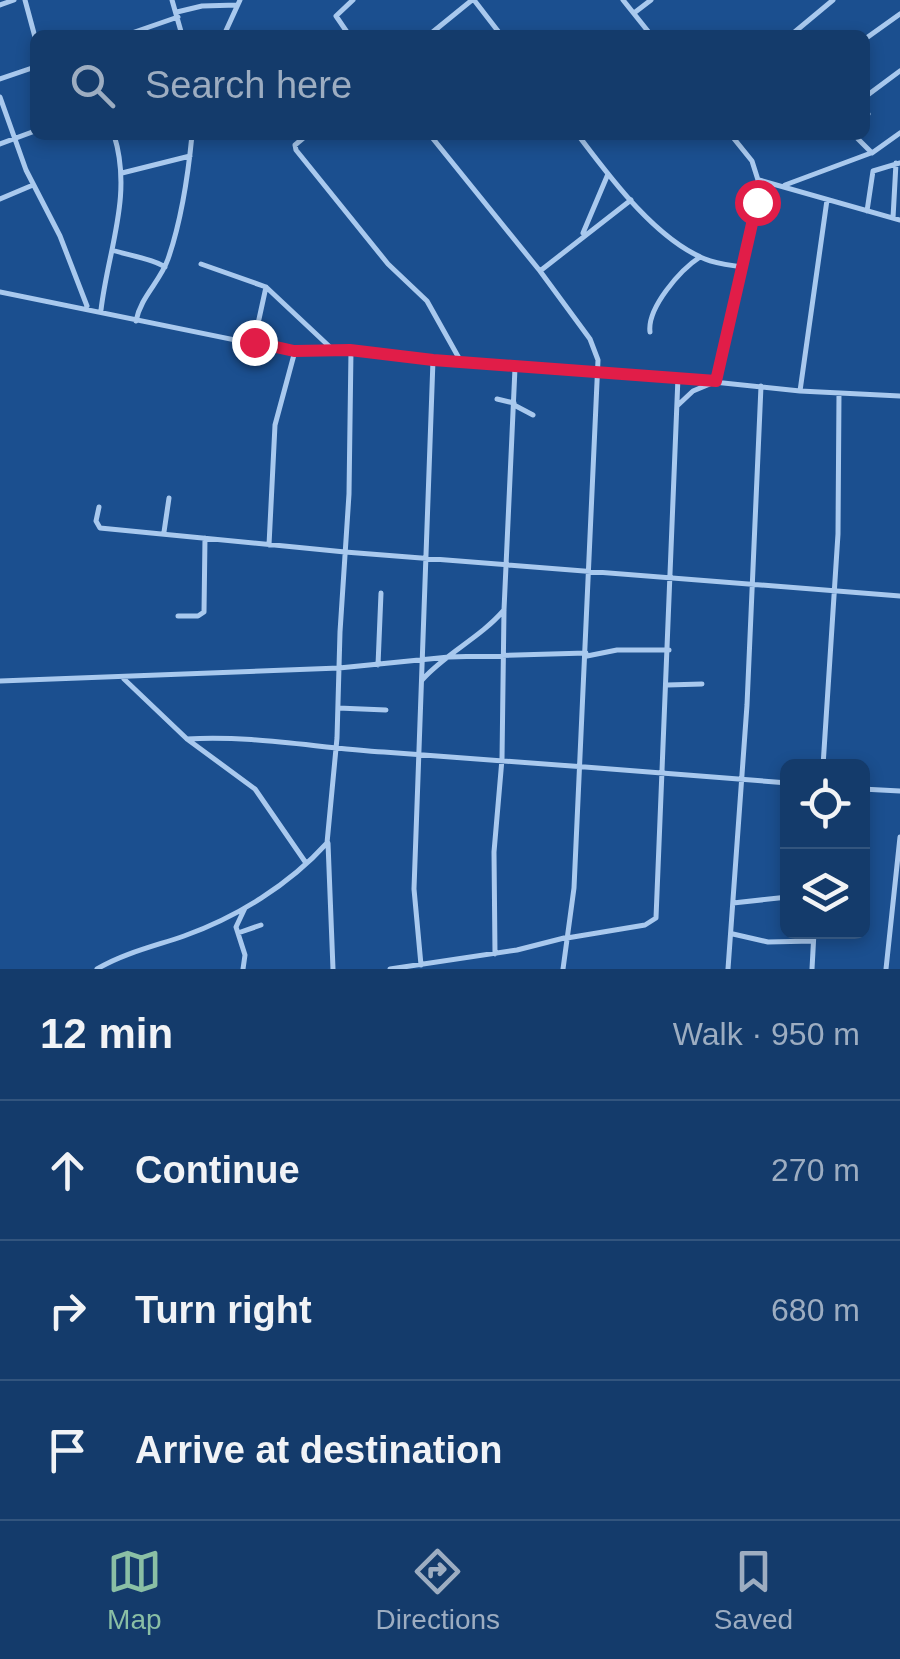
<!DOCTYPE html>
<html lang="en">
<head>
<meta charset="utf-8">
<style>
  :root { --surface:#143b6b; --page:#214673; --text:#f1f3f6; --muted:#9dadc1; --line:#33557e; --accent:#8abfa5 }
  body { margin:0; font-family:Arial,sans-serif; background:var(--page); color:var(--text) }
  .controls { position:absolute; right:30px; bottom:30px; display:grid; overflow:hidden; border-radius:15px; box-shadow:0 5px 15px #0003 }
  .controls button { width:90px; height:90px; display:grid; place-items:center; padding:0; border:0; border-bottom:2px solid var(--line); background:var(--surface); color:var(--text); font:50px sans-serif }
  .stop { position:absolute; width:30px; height:30px; margin:-22px; border:8px solid #e11d48; border-radius:50%; background:#fff }
  .stop.end { background:#e11d48; border-color:#fff; box-shadow:0 2px 10px #0008 }
  .list { margin:0; padding:0; list-style:none }
  h2 { display:flex; justify-content:space-between; align-items:center; height:130px; margin:0; padding:0 40px; font-size:42px }
  h2 small { font-size:32px; font-weight:400; color:var(--muted) }
  .list li { display:grid; grid-template-columns:65px 1fr auto; gap:30px; align-items:center; box-sizing:border-box; height:140px; padding:0 40px; border-top:2px solid var(--line) }
  .list b { display:block; font-size:38px; white-space:nowrap }
  .list em { font-size:32px; font-style:normal; color:var(--muted) }
  .icon { flex:none; width:55px; height:55px; fill:none; stroke:currentColor; stroke-width:2; stroke-linecap:round; stroke-linejoin:round }
  .map { position:relative; flex:none; width:900px; height:969px; overflow:hidden }
  .search { position:absolute; background:var(--surface); box-shadow:0 5px 15px #0003; left:30px; right:30px; top:30px; height:110px; display:flex; align-items:center; gap:25px; box-sizing:border-box; padding:0 35px; border-radius:15px; color:var(--muted); font-size:38px }
  .sheet { height:550px; background:var(--surface) }
  nav { display:flex; justify-content:space-around; align-items:center; box-sizing:border-box; height:140px; border-top:2px solid var(--line); background:var(--surface); font-size:28px; color:var(--muted) }
  nav a { display:grid; justify-items:center; gap:5px }
  nav .on { color:var(--accent) }
  .map>svg:first-child { display:block }
</style>
</head>
<body>
<div class="map">
<svg width="900" height="969" viewBox="0 0 900 969">
  <rect width="100%" height="100%" fill="#1b4f8f"/>
  <g fill="none" stroke-linecap="round" stroke-linejoin="round">
    <path stroke="#a9c9ee" stroke-width="5" d="M25 0 35 37
      M172 0 182 35
      M474 0 501 35
      M623 0 651 35
      M0 5 14 0
      M177 12 202 6 237 5
      M634 13 651 0
      M126 35 178 17
      M224 35 240 0
      M349 35 336 16 353 0
      M429 35 472 0
      M791 35 833 0
      M865 39 900 14
      M0 79 35 67
      M0 97 26 170 60 236 87 306
      M865 97 900 71
      M865 110 868 114
      M307 135 295 145 296 150 388 264 427 301 460 360
      M430 135 540 271 590 339 598 360 574 888 563 969
      M578 135C609 176 655 239 705 259 716 264 730 265 743 267
      M854 135 872 153 900 133
      M0 144 35 131
      M122 173 190 156
      M759 180 900 220
      M785 185 871 153
      M0 199 33 185
      M867 211 873 171 900 163
      M893 218 896 163
      M583 233 608 174
      M112 250C127 255 154 259 165 267
      M201 264 266 287 331 348
      M540 271 631 200
      M0 292 284 350H351L433 360 599 370 800 391 900 396
      M101 310C108 250 133 195 114 135
      M136 321C141 296 160 282 168 259 182 219 188 176 192 135
      M650 332C647 308 680 270 700 257
      M254 342 266 287
      M800 391 827 200
      M497 399 514 403
      M514 405 533 415
      M677 406 693 391 717 381 749 239 758 180 752 161 731 135
      M99 507 96 521 100 528 345 552 900 596
      M164 532 169 498
      M269 545 275 425 295 351
      M178 616H198L204 612 205 538
      M587 656 617 650H669
      M378 665 381 593
      M124 679 187 739 255 789 306 863
      M422 680C446 653 480 638 504 610
      M0 681 339 668 449 657 586 653
      M667 685 702 684
      M338 708 386 710
      M187 739C253 735 318 748 384 752 519 762 653 772 788 783
      M823 766 838 534 839 393
      M862 789 900 791
      M328 843 333 969
      M733 903 788 897
      M238 933 261 925
      M733 934 768 942 813 941
      M567 938 645 925 656 918 678 377
      M495 954 494 852 502 759 504 610 515 368
      M421 965 414 889 433 360
      M97 969C124 953 155 946 184 936 237 917 289 885 327 843L337 738 340 632 349 494 351 350
      M243 969 245 955 236 927 245 908
      M390 969 517 950 568 937
      M728 969 747 705 761 386
      M812 969 814 932
      M886 969 900 837"/>
  </g>
  <g fill="none" stroke-linecap="round" stroke-linejoin="round">
    <path stroke="#e11d48" stroke-width="12" d="M254 342 294 351 350 350 433 360 716 381 757 202"/>
  </g>
</svg>
<div class="controls">
<button><svg class="icon" aria-label="locate" viewBox="0 0 24 24"><circle cx="12" cy="12" r="6"/><path d="M12 2v4M12 18v4M2 12h4M18 12h4"/></svg></button>
<button><svg class="icon" aria-label="layers" viewBox="0 0 24 24"><path d="M12 4l9 5-9 5-9-5zM3 14l9 5 9-5"/></svg></button>
</div>
<div class="stop" style="left:757px;top:202px"></div>
<div class="stop end" style="left:254px;top:342px"></div>
<div class="search"><svg class="icon" aria-label="search" viewBox="0 0 24 24"><circle cx="10" cy="10" r="6"/><path d="M15 15l6 6"/></svg>Search here</div>
</div>
<section class="sheet">
<h2>12 min<small>Walk · 950 m</small></h2>
<ul class="list">
<li><svg class="icon" aria-label="ahead" viewBox="0 0 24 24"><path d="M12 20V5M6 11l6-6 6 6"/></svg><div><b>Continue</b></div><em>270 m</em></li>
<li><svg class="icon" aria-label="right" viewBox="0 0 24 24"><path d="M7 20v-9h11M14 6l5 5-5 5"/></svg><div><b>Turn right</b></div><em>680 m</em></li>
<li><svg class="icon" aria-label="arrive" viewBox="0 0 24 24"><path d="M6 21V4h12l-3 4 3 4H6"/></svg><div><b>Arrive at destination</b></div></li>
</ul>
</section>
<nav>
<a class="on"><svg class="icon" aria-label="map" viewBox="0 0 24 24"><path d="M3 6l6-2 6 2 6-2v14l-6 2-6-2-6 2zM9 4v14M15 6v14"/></svg>Map</a>
<a><svg class="icon" aria-label="directions" viewBox="0 0 24 24"><path d="M12 3l9 9-9 9-9-9zM9 14v-3h6M13 9l2 2-2 2"/></svg>Directions</a>
<a><svg class="icon" aria-label="saved" viewBox="0 0 24 24"><path d="M7 4h10v16l-5-4-5 4z"/></svg>Saved</a>
</nav>
</body>
</html>
